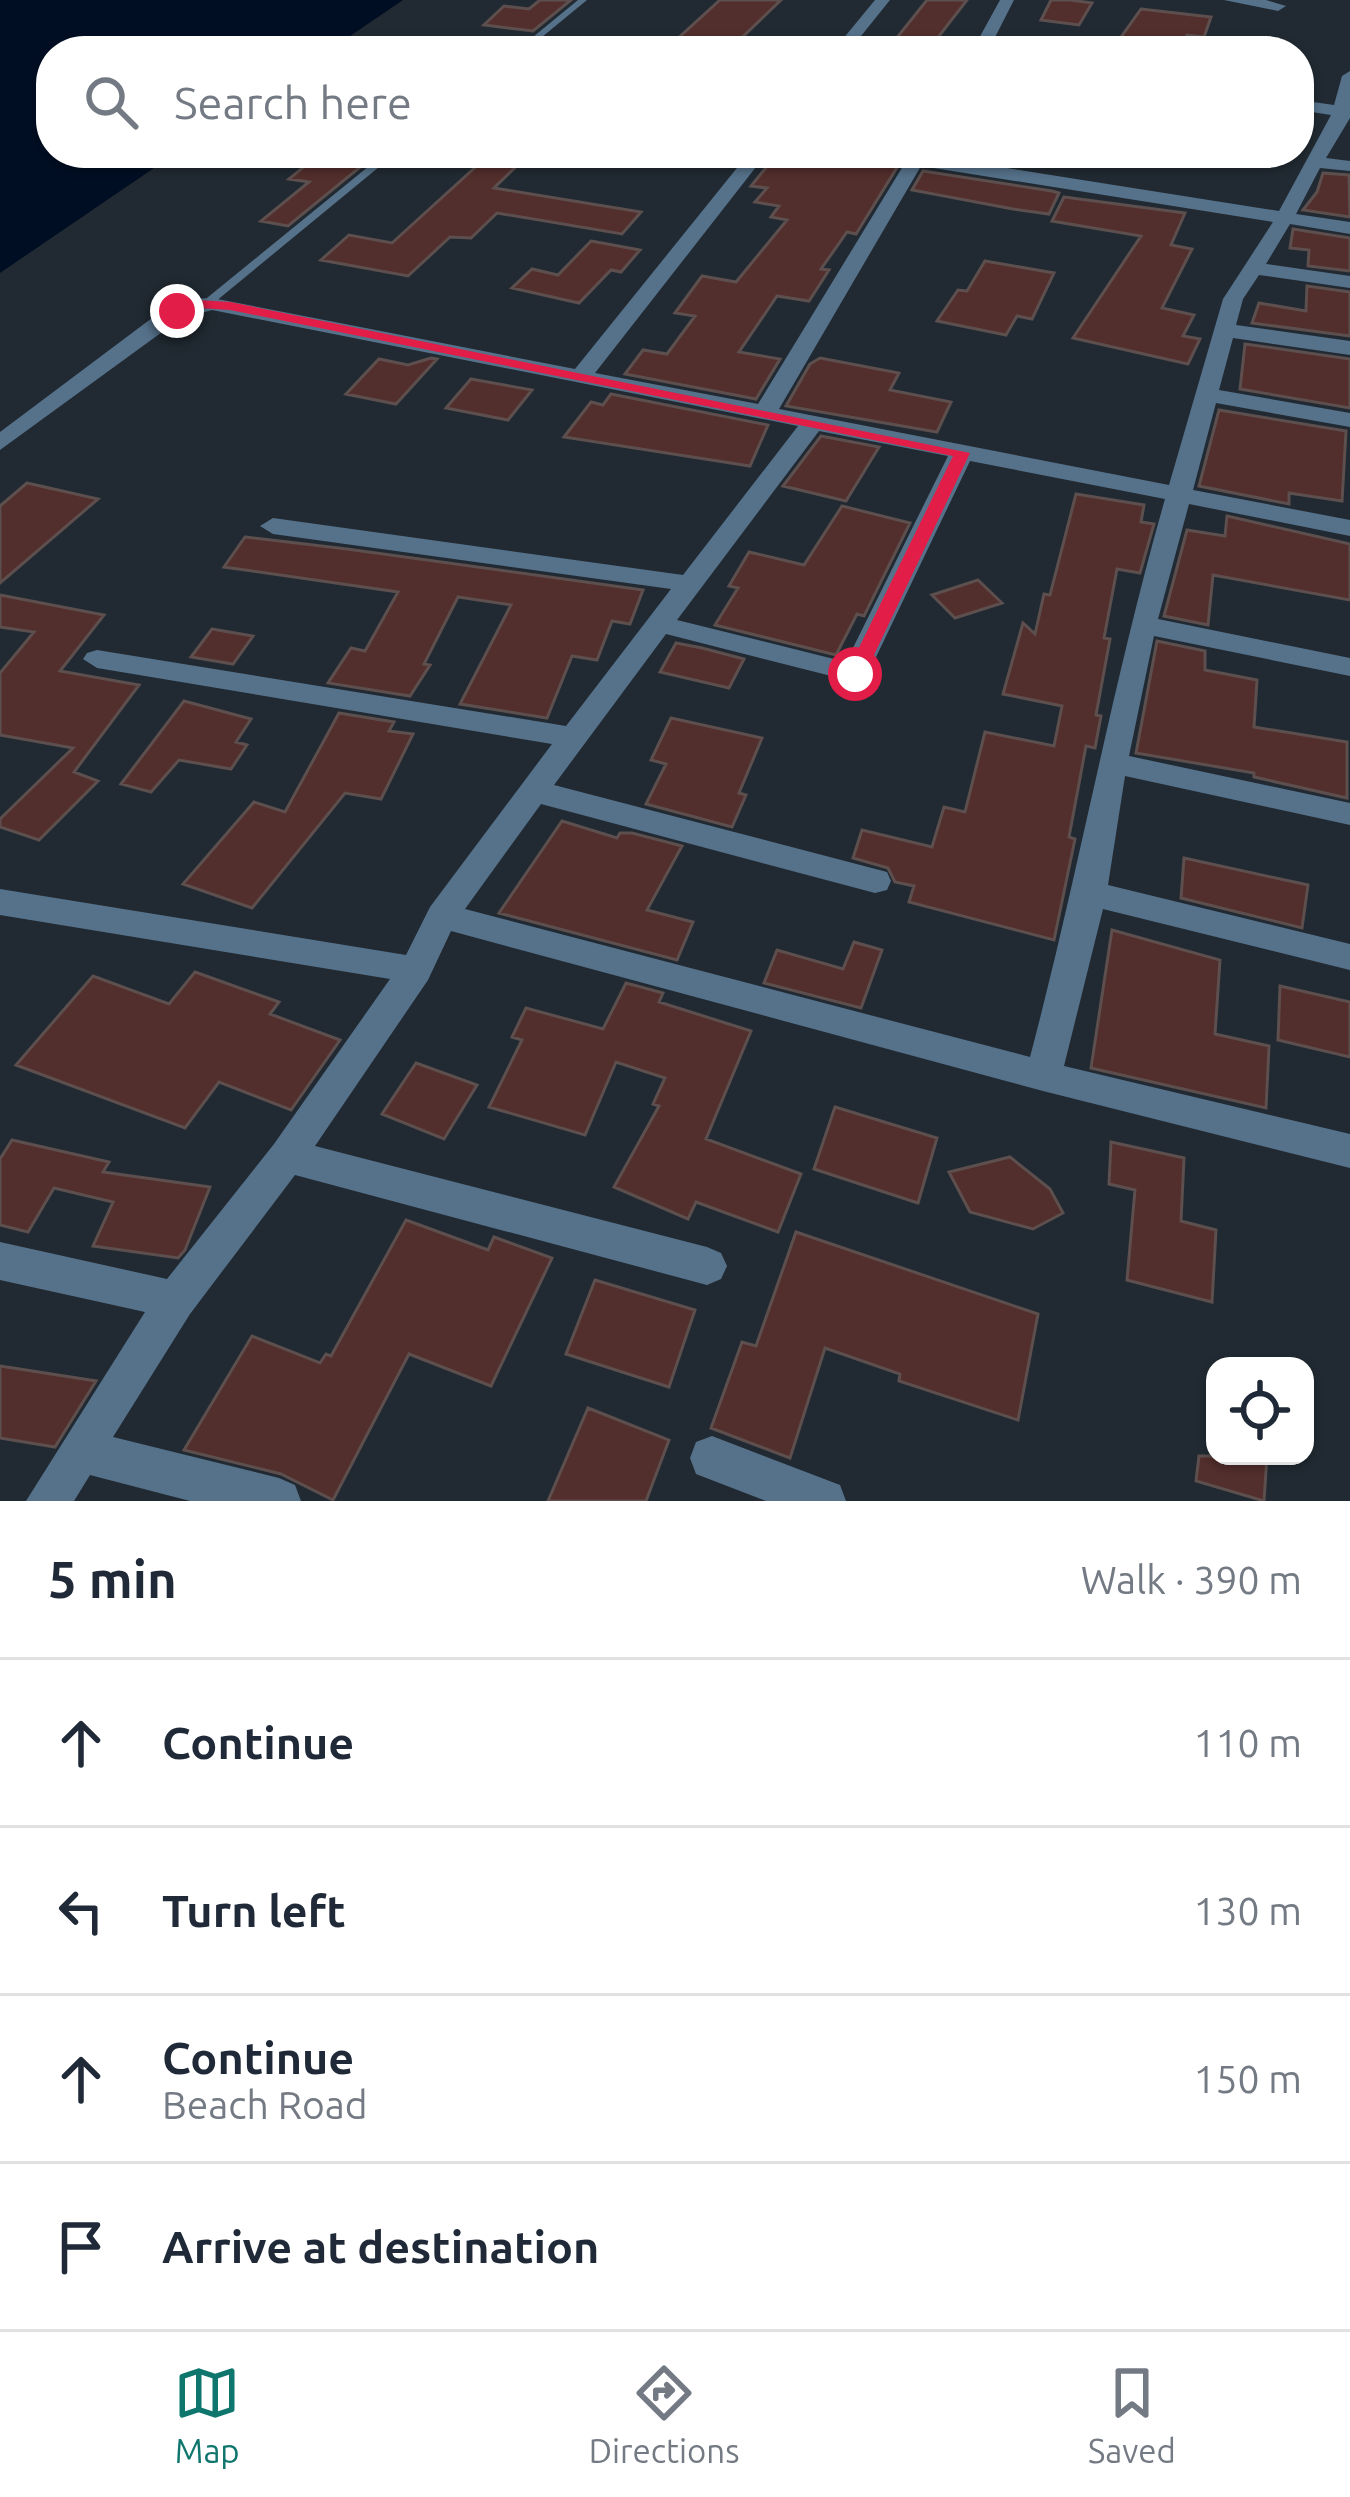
<!DOCTYPE html>
<html lang="en">
<head>
<meta charset="utf-8">
<style>
  :root { --surface:#fff; --page:#f6f6f7; --text:#1f2937; --muted:#747a83; --line:#e0e1e3; --accent:#0f766e }
  body { margin:0; font-family:Ubuntu,sans-serif; background:var(--page); color:var(--text) }
  .controls { position:absolute; right:36px; bottom:36px; display:grid; overflow:hidden; border-radius:24px; box-shadow:0 3px 9px #0004 }
  .controls button { width:108px; height:108px; display:grid; place-items:center; padding:0; border:0; border-bottom:3px solid var(--line); background:var(--surface); color:var(--text); font:60px sans-serif }
  .stop { position:absolute; width:36px; height:36px; margin:-27px; border:9px solid #e11d48; border-radius:50%; background:#fff }
  .stop.end { background:#e11d48; border-color:#fff; box-shadow:0 3px 12px #0008 }
  .list { margin:0; padding:0; list-style:none }
  h2 { display:flex; justify-content:space-between; align-items:center; height:156px; margin:0; padding:0 48px; font-size:51px }
  h2 small { font-size:39px; font-weight:400; color:var(--muted) }
  .list li { display:grid; grid-template-columns:78px 1fr auto; gap:36px; align-items:center; box-sizing:border-box; height:168px; padding:0 48px; border-top:3px solid var(--line) }
  .list b { display:block; font-size:45px; white-space:nowrap }
  .list p { margin:0; font-size:39px; white-space:nowrap; color:var(--muted) }
  .list em { font-size:39px; font-style:normal; color:var(--muted) }
  .icon { flex:none; width:66px; height:66px; fill:none; stroke:currentColor; stroke-width:2; stroke-linecap:round; stroke-linejoin:round }
  .map { position:relative; flex:none; width:1350px; height:1501px; overflow:hidden }
  .search { position:absolute; background:var(--surface); box-shadow:0 3px 9px #0004; left:36px; right:36px; top:36px; height:132px; display:flex; align-items:center; gap:30px; box-sizing:border-box; padding:0 42px; border-radius:48px; color:var(--muted); font-size:45px }
  .sheet { height:828px; background:var(--surface) }
  nav { display:flex; justify-content:space-around; align-items:center; box-sizing:border-box; height:168px; border-top:3px solid var(--line); background:var(--surface); font-size:33px; color:var(--muted) }
  nav a { display:grid; justify-items:center; gap:6px }
  nav .on { color:var(--accent) }
  .map>svg:first-child { display:block }
</style>
</head>
<body>
<div class="map">
<svg width="1350" height="1501" viewBox="0 0 1350 1501">
  <rect width="100%" height="100%" fill="#212a32"/>
  <path fill="#000e23" d="M0 0H403L328 51H51V153H176L0 273Z"/>
  <path fill="#522e2c" stroke="#5d4f4e" stroke-width="3" d="M540 0H571L533 31 484 25 504 6 529 9Z
    M720 0H781L730 49 675 41Z
    M927 0H967L929 49 891 45Z
    M1051 0H1070L1092 3 1079 25 1041 20Z
    M1141 9 1211 17 1204 37 1187 35 1177 51 1114 47Z
    M491 153H530L494 188 641 212 622 234 497 213 471 238 450 237 408 276 321 260 349 235 392 243Z
    M778 153H906L856 234 847 232 821 269 829 270 809 301 777 296 739 352 780 359 756 399 625 374 643 350 667 354 695 316 675 313 702 276 736 282 787 220 771 217 779 206 755 202 767 188 751 186Z
    M317 156 364 164 288 226 261 221 309 182 289 179Z
    M923 171 1052 191 1059 193 1049 214 1013 209 912 190Z
    M1323 173 1349 175 1350 217 1303 210 1317 192Z
    M1064 197 1185 213 1171 245 1192 249 1162 308 1194 315 1183 336 1200 339 1188 364 1073 338 1141 236 1052 221Z
    M1293 229 1350 238V271L1308 266 1309 250 1290 248Z
    M591 241 640 250 621 272 611 270 579 303 512 288 532 269 558 275Z
    M985 261 1054 273 1032 319 1017 316 1006 335 937 321 958 290 967 291Z
    M1307 286 1350 292V336L1252 323 1259 303 1306 311Z
    M1245 344 1350 359V408L1240 389Z
    M431 358 437 359 396 404 346 394 379 359 408 365Z
    M820 358 899 373 890 390 951 402 937 432 786 406 810 364Z
    M471 379 532 390 508 420 446 408Z
    M611 394 768 425 750 466 564 437 591 402 603 405Z
    M1219 410 1346 431 1342 501 1289 493V504L1199 486Z
    M821 436 879 447 846 501 783 486Z
    M27 483 98 499 0 583V506Z
    M1076 494 1144 505 1141 522 1154 524 1140 573 1117 569 1104 638 1110 639 1096 715 1101 716 1095 748 1086 746 1069 837 1075 839 1054 940 909 902 914 886 895 882 888 868 853 858 862 830 932 847 944 807 965 812 985 732 1054 746 1062 706 1003 694 1023 623 1035 634 1044 594 1050 595Z
    M842 506 910 523 864 616 857 614 836 655 715 625 738 588 729 586 749 552 804 565Z
    M1227 516 1350 544V600L1213 575 1208 625 1164 616 1187 530 1225 536Z
    M245 537 347 549 643 590 630 624 612 621 597 660 572 656 547 718 460 704 511 605 458 597 424 664 430 665 410 696 328 683 351 648 365 651 398 592 224 567Z
    M978 580 1002 603 955 618 932 595Z
    M0 595 104 615 60 671 139 685 74 772 98 781 39 840 0 827V819L73 748 0 735V673L34 632 0 627Z
    M212 629 253 636 233 664 191 657Z
    M1157 641 1205 651V670L1257 680 1254 727 1347 742V798L1254 777V773L1136 753Z
    M676 643 702 648 744 659 729 688 660 672Z
    M184 701 251 719 236 742 247 745 231 769 179 760 151 792 121 784Z
    M339 713 394 722 389 731 413 734 381 799 345 793 252 908 183 884 254 802 285 812Z
    M671 718 762 738 739 793 746 795 732 827 646 804 666 764 651 760Z
    M562 821 617 838 620 833H632L682 846 647 910 693 922 677 960 499 913Z
    M1184 858 1308 885 1302 928 1181 898Z
    M1112 930 1220 960 1215 1034 1269 1046 1266 1108 1091 1068Z
    M854 942 882 950 861 1008 764 983 777 950 843 969Z
    M195 972 279 1002 270 1014 340 1040 291 1110 219 1082 185 1128 16 1065 93 976 169 1004Z
    M626 983 663 993 659 1002 751 1031 706 1139 801 1174 778 1232 696 1202 688 1219 614 1187 659 1106 653 1104 665 1078 616 1062 585 1135 489 1107 522 1040 512 1037 526 1008 603 1029Z
    M1280 986 1350 1002V1057L1278 1040Z
    M416 1063 477 1085 444 1139 382 1114Z
    M835 1107 937 1138 918 1203 814 1169Z
    M12 1140 109 1162 103 1172 210 1187 185 1250 178 1258 93 1246 113 1202 54 1188 28 1232 0 1225V1159Z
    M1111 1142 1184 1158 1181 1221 1216 1230 1212 1302 1127 1280 1135 1190 1109 1184Z
    M1010 1157 1050 1189 1063 1213 1033 1229 970 1212 949 1172Z
    M406 1220 488 1250 494 1237 552 1258 491 1386 409 1354 333 1500 281 1474 184 1450 252 1336 320 1363 326 1354 331 1356Z
    M796 1232 1038 1314 1018 1420 899 1381 900 1374 825 1348 790 1458 711 1428 742 1342 756 1346Z
    M595 1280 695 1310 669 1387 566 1354Z
    M0 1366 96 1381 55 1447 0 1438Z
    M588 1408 669 1440 646 1501H548Z
    M1199 1456H1267L1264 1501 1196 1481Z"/>
  <g fill="none" stroke-linecap="round" stroke-linejoin="round">
    <path fill="#56728b" fill-rule="evenodd" d="M578 0H587L525 51H516Z
      M385 153H396L210 306H202V302Z"/>
    <path fill="#56728b" fill-rule="evenodd" d="M875 0H890L849 51H833Z
      M1000 0H1014L988 51H972Z
      M1224 0H1266L1286 6 1278 11Z
      M1350 71V118L1326 158 1350 161V171L1320 168 1296 214 1350 222V234L1290 224 1266 264 1350 276V288L1259 275 1243 299 1236 325 1350 341V355L1233 338 1219 390 1350 413V427L1216 403 1193 490 1350 520V536L1189 504 1158 619 1350 658V676L1154 636 1129 756 1350 803V825L1125 776 1108 885 1350 944V970L1103 909 1064 1066 1350 1134V1168L1043 1091 451 931 428 980 315 1146 707 1247 721 1253 727 1266 721 1279 707 1285 295 1175 190 1314 113 1437 279 1478 295 1485 301 1501H190L90 1475 74 1501H26L145 1312 0 1280V1242L167 1279 274 1144 390 979 0 915V889L406 955 430 907 552 744 97 668 83 659 87 653 97 650 566 726 671 589 273 534 260 526 273 518 683 575 798 426 212 310 180 319 0 450V432L164 309 192 299 212 298 575 369 749 153H767L595 373 758 404 911 153 1279 211 1331 115 1299 110V100L1334 105 1342 76ZM921 166 1273 222 1223 299 1169 485 779 409ZM819 431 948 456 846 662 677 620ZM970 461 1165 499C1112 684 1079 872 1030 1057L465 909 541 804 875 893 887 890 891 881 887 872 554 785 666 634 855 682 865 680Z
      M712 1436 840 1485 846 1501H766L696 1474 690 1458 696 1442Z"/>
  </g>
  <path fill="#e11d48" d="M198 300 230 302 970 453 865 674 855 680 846 674 953 456 230 310 199 308 177 315 170 311Z"/>
</svg>
<div class="controls">
<button><svg class="icon" aria-label="locate" viewBox="0 0 24 24"><circle cx="12" cy="12" r="6"/><path d="M12 2v4M12 18v4M2 12h4M18 12h4"/></svg></button>
</div>
<div class="stop" style="left:855px;top:674px"></div>
<div class="stop end" style="left:177px;top:311px"></div>
<div class="search"><svg class="icon" aria-label="search" viewBox="0 0 24 24"><circle cx="10" cy="10" r="6"/><path d="M15 15l6 6"/></svg>Search here</div>
</div>
<section class="sheet">
<h2>5 min<small>Walk · 390 m</small></h2>
<ul class="list">
<li><svg class="icon" aria-label="ahead" viewBox="0 0 24 24"><path d="M12 20V5M6 11l6-6 6 6"/></svg><div><b>Continue</b></div><em>110 m</em></li>
<li><svg class="icon" aria-label="left" viewBox="0 0 24 24"><path d="M17 20v-9H6M10 6l-5 5 5 5"/></svg><div><b>Turn left</b></div><em>130 m</em></li>
<li><svg class="icon" aria-label="ahead" viewBox="0 0 24 24"><path d="M12 20V5M6 11l6-6 6 6"/></svg><div><b>Continue</b><p>Beach Road</p></div><em>150 m</em></li>
<li><svg class="icon" aria-label="arrive" viewBox="0 0 24 24"><path d="M6 21V4h12l-3 4 3 4H6"/></svg><div><b>Arrive at destination</b></div></li>
</ul>
</section>
<nav>
<a class="on"><svg class="icon" aria-label="map" viewBox="0 0 24 24"><path d="M3 6l6-2 6 2 6-2v14l-6 2-6-2-6 2zM9 4v14M15 6v14"/></svg>Map</a>
<a><svg class="icon" aria-label="directions" viewBox="0 0 24 24"><path d="M12 3l9 9-9 9-9-9zM9 14v-3h6M13 9l2 2-2 2"/></svg>Directions</a>
<a><svg class="icon" aria-label="saved" viewBox="0 0 24 24"><path d="M7 4h10v16l-5-4-5 4z"/></svg>Saved</a>
</nav>
</body>
</html>
